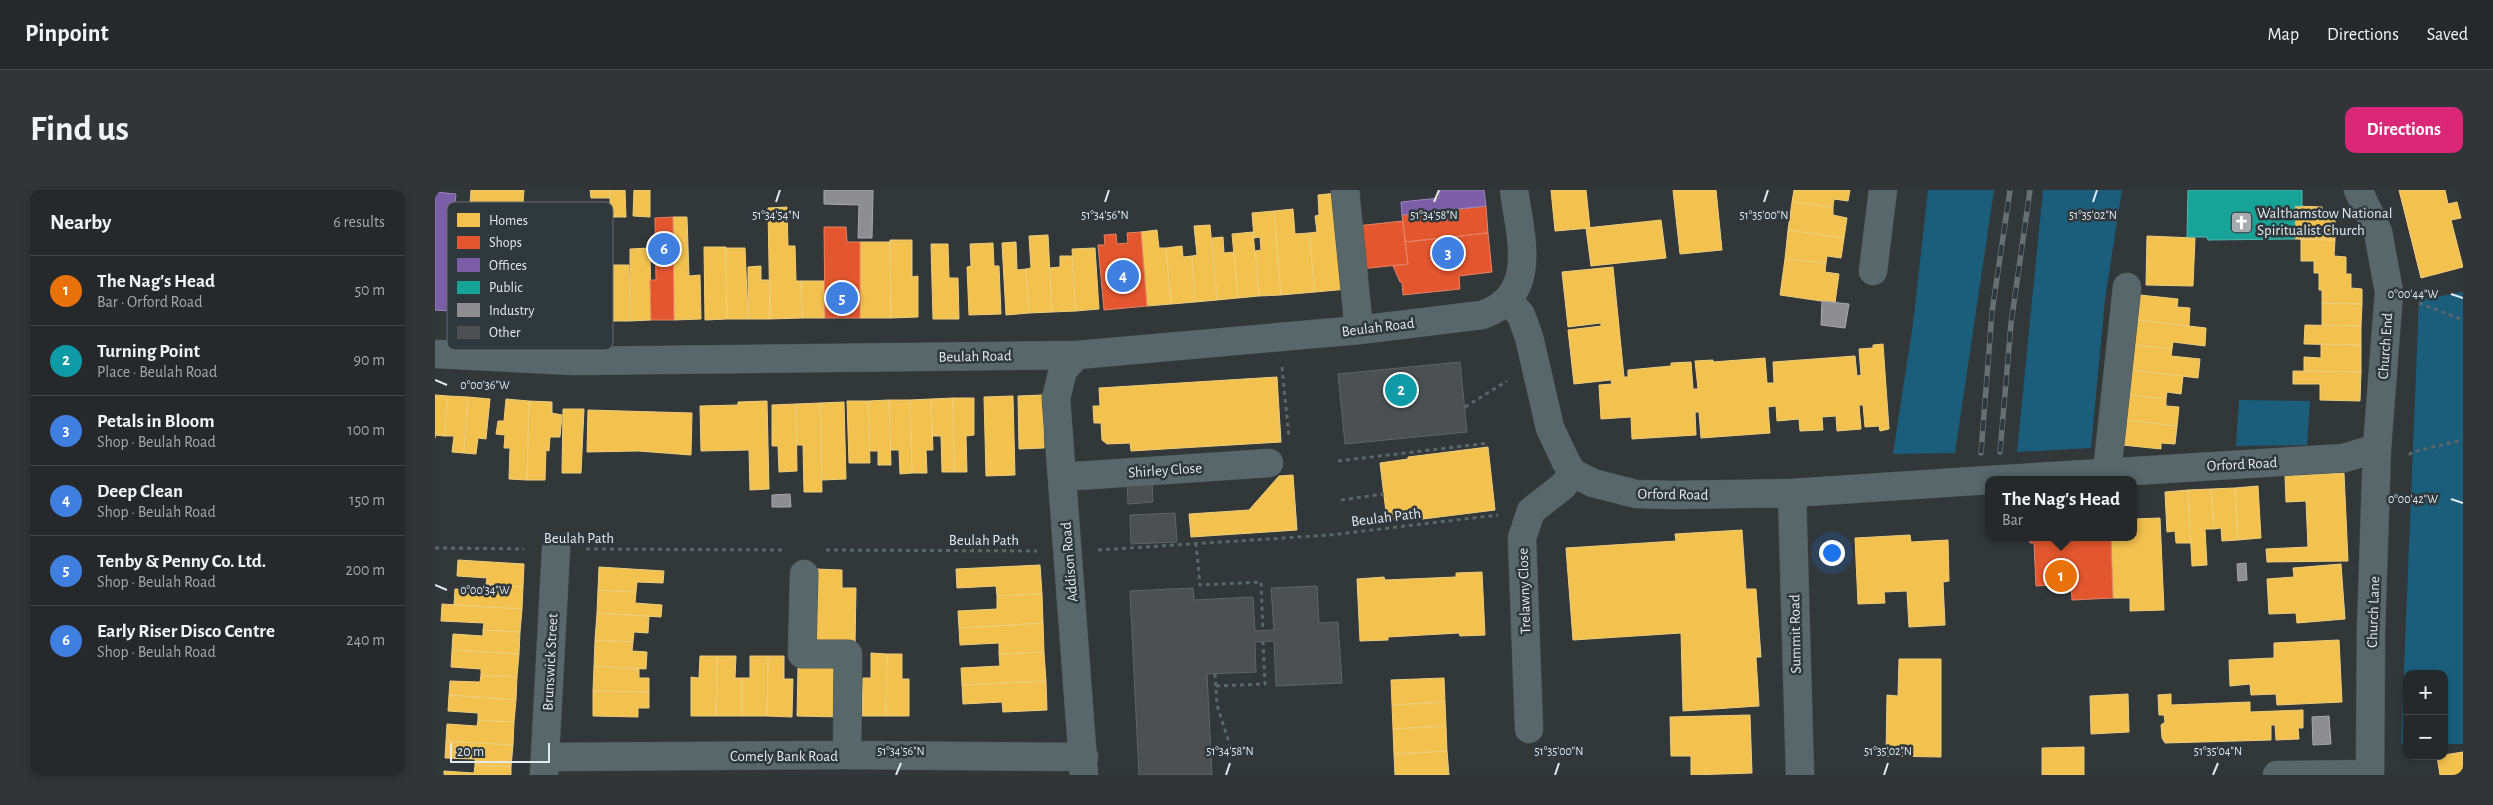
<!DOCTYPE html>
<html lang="en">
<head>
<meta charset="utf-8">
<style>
  :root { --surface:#26292c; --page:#323538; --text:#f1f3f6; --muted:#a4a6a9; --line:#424548; --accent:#db2777 }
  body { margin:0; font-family:"Alegreya Sans",sans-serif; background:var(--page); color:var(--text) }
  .controls { position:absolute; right:15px; bottom:15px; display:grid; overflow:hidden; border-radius:10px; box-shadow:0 2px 8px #0003 }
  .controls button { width:45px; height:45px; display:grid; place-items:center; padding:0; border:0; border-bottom:1px solid var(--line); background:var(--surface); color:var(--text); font:25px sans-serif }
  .scale { position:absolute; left:15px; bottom:12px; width:100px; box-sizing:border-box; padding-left:5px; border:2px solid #e3e9ec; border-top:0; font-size:14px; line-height:18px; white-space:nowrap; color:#e3e9ec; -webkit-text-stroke:4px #2f383d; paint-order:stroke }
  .you { position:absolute; left:1396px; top:362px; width:18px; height:18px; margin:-12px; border:4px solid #fff; border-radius:50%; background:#1a73e8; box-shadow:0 0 0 8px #1a73e833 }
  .badge { display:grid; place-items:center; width:32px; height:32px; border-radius:50%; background:var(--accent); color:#fff; font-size:16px; font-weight:700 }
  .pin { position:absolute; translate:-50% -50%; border:2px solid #fff; box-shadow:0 1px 5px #0006 }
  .popup { position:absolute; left:1550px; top:286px; width:152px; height:65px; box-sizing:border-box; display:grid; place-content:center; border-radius:10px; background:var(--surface); filter:drop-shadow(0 1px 4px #0005); font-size:16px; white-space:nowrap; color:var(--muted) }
  .popup b { font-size:19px; color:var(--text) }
  .popup::after { content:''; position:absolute; left:50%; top:100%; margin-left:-10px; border:10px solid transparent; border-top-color:var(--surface) }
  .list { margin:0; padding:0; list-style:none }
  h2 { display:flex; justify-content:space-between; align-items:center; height:65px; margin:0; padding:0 20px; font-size:21px }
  h2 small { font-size:16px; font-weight:400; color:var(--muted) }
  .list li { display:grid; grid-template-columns:32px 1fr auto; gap:15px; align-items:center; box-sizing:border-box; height:70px; padding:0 20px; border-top:1px solid var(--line) }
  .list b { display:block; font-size:19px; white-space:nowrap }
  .list p { margin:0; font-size:16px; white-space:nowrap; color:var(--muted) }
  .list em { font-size:16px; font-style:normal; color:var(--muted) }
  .map { position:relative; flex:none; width:2028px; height:585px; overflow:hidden; border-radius:10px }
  header { display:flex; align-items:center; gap:30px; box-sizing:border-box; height:70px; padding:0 25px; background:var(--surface); border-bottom:1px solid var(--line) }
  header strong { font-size:24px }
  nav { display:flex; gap:28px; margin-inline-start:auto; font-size:18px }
  .intro { display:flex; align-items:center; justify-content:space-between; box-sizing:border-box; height:120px; padding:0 30px }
  h1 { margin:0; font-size:35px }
  .button { padding:12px 22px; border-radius:10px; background:var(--accent); color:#fff; font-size:18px; font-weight:700 }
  main { display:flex; gap:30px; padding:0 30px }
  aside { flex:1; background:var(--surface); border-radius:10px; box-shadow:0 2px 8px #0003 }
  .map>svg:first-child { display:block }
</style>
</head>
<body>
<header>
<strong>Pinpoint</strong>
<nav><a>Map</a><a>Directions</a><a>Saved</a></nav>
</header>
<div class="intro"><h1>Find us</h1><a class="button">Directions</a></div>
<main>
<aside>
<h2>Nearby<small>6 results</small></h2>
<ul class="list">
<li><span class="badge" style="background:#e8710a">1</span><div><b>The Nag's Head</b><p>Bar · Orford Road</p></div><em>50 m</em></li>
<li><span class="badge" style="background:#0f9aa8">2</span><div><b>Turning Point</b><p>Place · Beulah Road</p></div><em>90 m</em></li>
<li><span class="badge" style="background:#3f7fe0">3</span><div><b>Petals in Bloom</b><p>Shop · Beulah Road</p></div><em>100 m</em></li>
<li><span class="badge" style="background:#3f7fe0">4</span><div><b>Deep Clean</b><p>Shop · Beulah Road</p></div><em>150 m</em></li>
<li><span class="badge" style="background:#3f7fe0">5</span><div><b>Tenby &amp; Penny Co. Ltd.</b><p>Shop · Beulah Road</p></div><em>200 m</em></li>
<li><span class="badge" style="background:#3f7fe0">6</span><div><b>Early Riser Disco Centre</b><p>Shop · Beulah Road</p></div><em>240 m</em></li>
</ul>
</aside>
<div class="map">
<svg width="2028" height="585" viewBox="0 0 2028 585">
  <rect width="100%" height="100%" fill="#32373a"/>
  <path fill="#1a5e7c" d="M1493 0H1559L1520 263 1458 264 1478 134Z
    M1608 0H1687L1670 109 1656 258 1582 262Z
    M2028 102V554H2009V484H1972V553H1966L1984 110Z
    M1804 210 1875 211 1872 255 1801 256Z"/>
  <path fill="#f2c14e" stroke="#eecd7d" d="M36 0H89L85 54 90 64 88 86 43 83 45 60 32 59Z
    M155 0H175V8H156Z
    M175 0H190L191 27H175Z
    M199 0H215V27L198 26Z
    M1116 0H1151L1155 38 1120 41Z
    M1238 0H1281L1287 60 1245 64Z
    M1359 0H1415L1413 11 1399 9 1398 17 1357 12Z
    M1964 0H2010L2013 14 2022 12 2026 28 2016 30 2028 77 1986 88Z
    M902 3 913 99 880 102 874 43 882 42 880 26 884 25 883 5Z
    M1357 12 1398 17V25L1412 28 1409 48 1353 40Z
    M1860 16 1887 17V27H1900V50L1860 49Z
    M352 17 353 56H360L361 91H366L367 128 335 129 333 18Z
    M858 19 860 44 874 43 880 102 846 105 839 21Z
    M839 21 846 105 824 106 820 61 826 60 825 47 819 48 817 23Z
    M238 27H252L254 86 265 85 266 129 239 130Z
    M1226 30 1231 68 1156 76 1151 38Z
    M775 35 782 110 760 112 757 66 762 65 759 36Z
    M722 40 724 58H731L736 114 712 116 706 42Z
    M1353 40 1409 48 1406 68 1392 66 1391 73 1350 69Z
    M818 42 824 106 803 108 797 44Z
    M613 45 617 122 594 123 591 79 596 78 594 46Z
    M1712 46 1760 48 1758 96 1711 95Z
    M788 47 789 63 799 62 803 108 782 110 777 48Z
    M1866 49 1900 50 1899 66 1911 67V84H1916V98L1927 99V114L1887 113V100H1884V83H1879V71H1866Z
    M455 50H477V87L483 86V127L456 128Z
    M425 52H455L456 128H425Z
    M581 52 582 80 591 79 594 123 571 125 567 53Z
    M558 53 559 76H564L566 124 534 125 532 77 536 76 535 54Z
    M496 54H513L514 88H523L524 129H498Z
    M747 56 748 67 757 66 760 112 736 114 731 58Z
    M269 57H291L292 129 270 130Z
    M215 58 216 130 195 131V59Z
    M291 58H310L313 129H292Z
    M660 58 664 119 641 121 637 59Z
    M90 64 110 65 106 127 86 126Z
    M110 65 125 66 123 90 130 91 127 128 106 127Z
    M625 66H637L641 121 617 122 615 78 625 77Z
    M1350 69 1391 73 1390 82 1404 84 1400 113 1345 105Z
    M168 75H194L195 131H169Z
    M326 76V90H335V129H313V77Z
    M1178 77 1189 187H1193V180L1236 176V173L1256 172 1258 199H1263L1260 171 1278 170V172L1330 168 1332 193H1339L1338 172 1420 166 1422 186 1426 185 1424 159 1438 158V155L1448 154 1454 239 1445 241 1444 236 1430 237 1428 215H1424L1426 239 1402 241 1401 226 1387 227 1388 240 1365 241 1364 229 1342 231 1341 216 1333 217 1335 243 1266 248 1264 222H1260L1261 245 1197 249 1196 227 1166 229 1164 195 1177 194 1176 190 1139 194 1133 140 1166 136V133L1133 137 1127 82Z
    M19 81 43 83 40 123 16 121Z
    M43 83 67 85 65 124 40 123Z
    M67 85 88 86 86 126 65 124Z
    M130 91 151 92 148 130 127 128Z
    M366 91H389L390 128H367Z
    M1705 105 1743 109 1742 117 1755 118 1754 136 1702 130Z
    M1887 113 1927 114 1926 136 1887 135Z
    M1702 130 1771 138 1770 156 1738 152 1737 159 1699 155Z
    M1870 135 1926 136V155L1869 154Z
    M1886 154 1926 155V182L1869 181V167L1886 168Z
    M1699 155 1737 159 1736 166 1765 169 1763 188 1696 180Z
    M1696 180 1748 186 1746 204 1732 202 1731 209 1693 205Z
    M1858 181 1926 182 1925 211 1885 210V194H1858Z
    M842 187 846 252 696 261 695 253 672 254 667 250 666 233H659L658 216H665L664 198Z
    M0 205 13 206 9 246 0 245V248Z
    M608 205 609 258 584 259 583 206Z
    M1693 205 1731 209V216L1744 217 1742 236 1691 230Z
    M13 206 33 207 29 263 17 262 19 246H9Z
    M578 206 580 285 551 286 549 207Z
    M33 207 55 209 51 249 43 248 41 264 29 263Z
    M518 208H539V245L531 246 532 282H519Z
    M518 208 519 282H507L506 246H497L496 209Z
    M71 209 94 211 92 290 74 289 75 258H69L70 245 61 244 63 231H69Z
    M496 209 498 260H491L492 283H477L475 210Z
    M454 210H475L477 283 465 284 464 260H456Z
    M454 210 456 275H443V261H435L433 211Z
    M94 211 117 212V223L127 225 125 247H115L114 261 111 260 110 290H92Z
    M332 211 334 299 315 300 314 260 266 261 265 216 303 215V212Z
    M412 211H433L435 273H414Z
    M409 212 411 289 387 290 385 213Z
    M385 213 387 302H369L368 255H362L361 214Z
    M361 214 362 281 344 282 343 256H337V215Z
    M128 219H149L146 283H127Z
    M153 220 257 223 256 265 203 261 152 262Z
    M1691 230 1742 236 1740 254 1726 253V259L1687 255Z
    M1053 257 1060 320 980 330V327L952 330 945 273 973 269V267Z
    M1909 283 1913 371 1832 372 1831 359 1873 357 1871 311 1851 312 1850 286Z
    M858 285 862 340 756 347 754 324 814 320 844 286Z
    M1823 296 1826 348 1803 350 1800 298Z
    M1800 298 1803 350 1787 351 1786 338 1779 339 1776 299Z
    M1776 299 1779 339H1770L1772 375 1757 376 1753 300Z
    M1753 300 1756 353H1741L1740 341 1732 342 1730 302Z
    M1725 328 1729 420 1695 421V408H1678L1676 347H1698V329Z
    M1307 340 1311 399H1321L1326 467H1321L1324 516 1248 521 1246 443 1138 450 1131 358 1241 351 1240 344Z
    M1475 345 1476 352 1513 350 1514 391 1508 392 1510 435 1474 437 1472 401 1449 402 1450 413 1423 414 1420 348Z
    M23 370 89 374 88 397 51 394 52 388 22 386Z
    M1906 374 1910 429 1862 433 1861 423 1834 424 1832 389 1859 387 1858 378Z
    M605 375 607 404 562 406 561 396 522 398 521 379Z
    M164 377 229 381 228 393 202 392 201 402 163 400Z
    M381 379 407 380V398H421L420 455 380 454Z
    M1047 382 1050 445 1025 446 1024 443 953 447V450L925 451 922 389 949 387 950 390 1021 387V383Z
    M51 394 88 397 87 419 19 415 20 399 51 401Z
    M163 400 201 402 200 413 227 415 226 427 162 423Z
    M607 404 608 433 524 438 523 421 562 419V406Z
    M7 414 87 419 85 442 48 440 49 433 6 431Z
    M162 423 214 426 213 443 199 442 198 452 160 450Z
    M608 433 609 462 564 464V453L525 455 524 438Z
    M48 440 85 442 84 464 17 460 18 444 48 446Z
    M160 450 198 452 197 461 212 462 211 479 159 476Z
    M1904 450 1907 512 1842 515 1841 504 1816 505 1815 494 1795 496 1794 470 1839 468V453Z
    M17 460 84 464 82 487 46 485V479L16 477Z
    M609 462 611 491 527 495 526 478 565 476 564 464Z
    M436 463 452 464 451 526H427L428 488H436Z
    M452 464H467V489H474V526H451Z
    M265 466H282L281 526H256V487L264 488Z
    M282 466H301L300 488H307V526H281Z
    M315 466H333L332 526H307V488H315Z
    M333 466H349V489H358L357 527 332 526Z
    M1464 469H1506V567L1451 566 1452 505 1463 506Z
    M159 476 204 479V488H214V502L158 501Z
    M363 477 407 478 406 527 362 526Z
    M46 485 82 487 81 510 14 505 15 491 45 492Z
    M1009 488 1010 512 957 515 956 490Z
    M611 491 612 520 568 522 567 512 528 514 527 495Z
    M158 501 214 502V518H203V527L158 526Z
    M1693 504 1694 542 1656 544 1655 506Z
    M1736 504V515L1815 512V522L1868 520V538H1863L1864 549 1841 550 1840 535H1836V550L1730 553 1727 548 1726 535 1730 532 1729 525H1724L1723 505Z
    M14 505 81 510 79 532 43 530V523L13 521Z
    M1010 512 1011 536 958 539 957 515Z
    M1315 525 1317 583 1256 585V566H1236L1235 527Z
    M43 530 79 532 78 555 11 551 12 534 42 536Z
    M1011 536 1012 561 959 564 958 539Z
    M11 551 78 555 76 577 40 575V569L10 568Z
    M1649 557V585H1607V558Z
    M1012 561 1014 585H960L959 564Z
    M2028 562V585H2005L2002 566Z
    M40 575 76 577V585H9V581L39 583Z"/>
  <path fill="#e4572e" stroke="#e48367" d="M1051 16 1053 43 970 52 967 25Z
    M238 27 239 130H216L215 90H221L220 28Z
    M968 31 973 74 925 79 921 36Z
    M389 37H411L412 52H425V128H390Z
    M706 42 712 116 669 120 663 55H670L669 45 681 44 682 54 693 53 692 43Z
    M1053 43 1057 82 1024 86 1025 99 968 105 967 92H965L958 76 973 74 970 52Z
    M152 74 168 75 169 131 148 130Z
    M1594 347H1676L1678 408 1637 410 1636 394 1601 396 1599 353H1595Z"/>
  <path fill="#7b5ea7" stroke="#9a88bc" d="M1004 0H1049L1051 16 967 25 966 12 1004 8Z
    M0 2 21 4 12 81H19L16 121 0 120Z"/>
  <path fill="#17a398" stroke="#54b8b1" d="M1753 0H1867V16H1860V49L1773 50 1772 47H1752Z"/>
  <path fill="#8d8d92" stroke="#a7a9ad" d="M389 0H438L437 48H423L424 15 389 14Z
    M1387 111 1414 114 1410 138 1386 135Z
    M355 304 356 317H337V305Z
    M1811 373 1812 390 1803 391 1802 374Z
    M1894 526 1896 554 1878 555 1877 527Z"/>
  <path fill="#4c5052" stroke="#616467" d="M1025 172 1032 242 910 254 903 184Z
    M717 291 718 312 693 314 692 292Z
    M740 323 742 352 696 354 695 325Z
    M882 396 884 433 903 432 907 493 841 496 839 451 820 452 821 482 772 484 777 585H704L695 401 758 398 759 410 818 407 820 441 839 440 836 398Z"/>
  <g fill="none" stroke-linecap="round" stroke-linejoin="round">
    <defs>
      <path id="minor" d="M910 0 924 140
        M1923 0 1943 42 1954 102 1942 258 1936 440 1935 585
        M1438 81 1448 0
        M1073 110 1086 125 1094 147 1115 238 1131 272 1138 283 1158 293 1201 304 1238 305 1357 303 1554 290
        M0 164 138 171 642 165 924 140 1047 125C1105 105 1085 46 1079 0
        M642 165 628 180 621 208 649 585
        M1672 282 1692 97
        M627 287 834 273
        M1554 290 1909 268 1942 258
        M1357 303 1365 585
        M369 384 367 464H413L412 565
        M1094 539 1087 348 1096 321 1128 296 1138 283
        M110 567 412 565 649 567
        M109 585 121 359
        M1842 585 1935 584"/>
    </defs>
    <use href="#minor" stroke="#4f5356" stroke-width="29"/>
    <path stroke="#5b6668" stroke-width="3" stroke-dasharray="4 4" stroke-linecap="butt" d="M1984 113 2028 130
      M847 177 854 248
      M1030 217 1072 191
      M1974 265 1977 262 2028 250
      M903 271 1054 253
      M906 310 949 304
      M761 353 765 395 826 392 828 441
      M0 358 89 359
      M151 359 349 360
      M391 360 602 361
      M663 360 895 345 1063 325
      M780 484 782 515 798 565
      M781 496 830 494 828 451"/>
    <use href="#minor" stroke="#58686a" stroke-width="28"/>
    <defs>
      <path id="rail" d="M1565 262 1576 134 1595 0
        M1546 263 1557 122 1575 0"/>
    </defs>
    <use href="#rail" stroke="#676f71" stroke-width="5.5"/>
    <use href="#rail" stroke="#2f383d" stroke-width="4" stroke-dasharray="11" stroke-linecap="butt"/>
  </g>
  <path fill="none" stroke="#e3e9ec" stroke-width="2" d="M341 12 345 0M670 12 674 0M999 12 1004 0M1329 12 1333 0M1658 12 1662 0M2016 104 2028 108M0 190 12 195M2016 309 2028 313M0 395 12 400M461 585 466 573M791 585 795 573M1120 585 1124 573M1449 585 1453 573M1778 585 1783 573"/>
  <defs>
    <symbol id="church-square" viewBox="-11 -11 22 22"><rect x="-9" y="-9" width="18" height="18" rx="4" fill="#a5abae" stroke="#2f383d"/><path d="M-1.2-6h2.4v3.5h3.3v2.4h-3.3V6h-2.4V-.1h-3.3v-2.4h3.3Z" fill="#fff"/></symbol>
  </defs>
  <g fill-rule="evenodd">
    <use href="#church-square" x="1794" y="20" width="25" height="25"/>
  </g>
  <g text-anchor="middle" stroke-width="5" stroke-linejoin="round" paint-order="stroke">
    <g font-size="15" fill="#e3e9ec" stroke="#2f383d" text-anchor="start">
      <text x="1822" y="28">Walthamstow National<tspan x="1822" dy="17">Spiritualist Church</tspan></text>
    </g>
    <g font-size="15" fill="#e3e9ec" stroke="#2f383d">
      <text transform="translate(943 137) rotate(-7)" y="5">Beulah Road</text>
      <text transform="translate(1950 156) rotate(-86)" y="5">Church End</text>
      <text transform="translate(540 166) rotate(-1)" y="5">Beulah Road</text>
      <text transform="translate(1807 274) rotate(-3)" y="5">Orford Road</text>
      <text transform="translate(730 280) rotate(-4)" y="5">Shirley Close</text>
      <text transform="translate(1238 304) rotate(1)" y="5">Orford Road</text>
      <text transform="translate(951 327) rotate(-7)" y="5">Beulah Path</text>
      <text x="144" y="353">Beulah Path</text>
      <text x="549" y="355">Beulah Path</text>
      <text transform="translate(634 372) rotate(-95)" y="5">Addison Road</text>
      <text transform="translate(1089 401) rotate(-92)" y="5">Trelawny Close</text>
      <text transform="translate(1938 422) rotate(-88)" y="5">Church Lane</text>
      <text transform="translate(1360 444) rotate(-91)" y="5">Summit Road</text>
      <text transform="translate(115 472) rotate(-87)" y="5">Brunswick Street</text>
      <text x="349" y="571">Comely Bank Road</text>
    </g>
  </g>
  <rect x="12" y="12" width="166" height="148" rx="8" fill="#2f383d" stroke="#656d72" stroke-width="1"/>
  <rect x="22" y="23" width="23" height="14" fill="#f2c14e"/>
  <rect x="22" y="46" width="23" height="13" fill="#e4572e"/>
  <rect x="22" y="68" width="23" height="14" fill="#7b5ea7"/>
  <rect x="22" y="91" width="23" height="13" fill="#17a398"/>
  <rect x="22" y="113" width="23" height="14" fill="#8d8d92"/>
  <rect x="22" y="136" width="23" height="13" fill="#4c5052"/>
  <g font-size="14" fill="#e3e9ec">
    <text x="54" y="35">Homes</text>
    <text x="54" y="57">Shops</text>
    <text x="54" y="80">Offices</text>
    <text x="54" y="102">Public</text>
    <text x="54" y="125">Industry</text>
    <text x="54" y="147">Other</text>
  </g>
  <g font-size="12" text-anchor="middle" fill="#e3e9ec" stroke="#2f383d" stroke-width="5" stroke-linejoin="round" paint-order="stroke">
    <text x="999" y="29">51°34'58"N</text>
    <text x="1329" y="29">51°35'00"N</text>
    <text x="1658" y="29">51°35'02"N</text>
    <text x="341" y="29">51°34'54"N</text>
    <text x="670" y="29">51°34'56"N</text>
    <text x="1978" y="108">0°00'44"W</text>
    <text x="50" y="199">0°00'36"W</text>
    <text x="1978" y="313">0°00'42"W</text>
    <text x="50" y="404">0°00'34"W</text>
    <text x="466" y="565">51°34'56"N</text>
    <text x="795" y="565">51°34'58"N</text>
    <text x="1124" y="565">51°35'00"N</text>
    <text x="1453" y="565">51°35'02"N</text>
    <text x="1783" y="565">51°35'04"N</text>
  </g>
</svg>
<div class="controls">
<button>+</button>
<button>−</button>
</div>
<div class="scale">20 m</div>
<div class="you"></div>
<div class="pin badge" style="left:1626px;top:386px;background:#e8710a">1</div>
<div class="popup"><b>The Nag's Head</b>Bar</div>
<div class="pin badge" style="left:966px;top:200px;background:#0f9aa8">2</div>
<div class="pin badge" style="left:1013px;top:63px;background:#3f7fe0">3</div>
<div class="pin badge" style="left:688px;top:86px;background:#3f7fe0">4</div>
<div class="pin badge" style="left:407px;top:108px;background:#3f7fe0">5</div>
<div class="pin badge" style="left:229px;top:59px;background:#3f7fe0">6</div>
</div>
</main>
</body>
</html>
